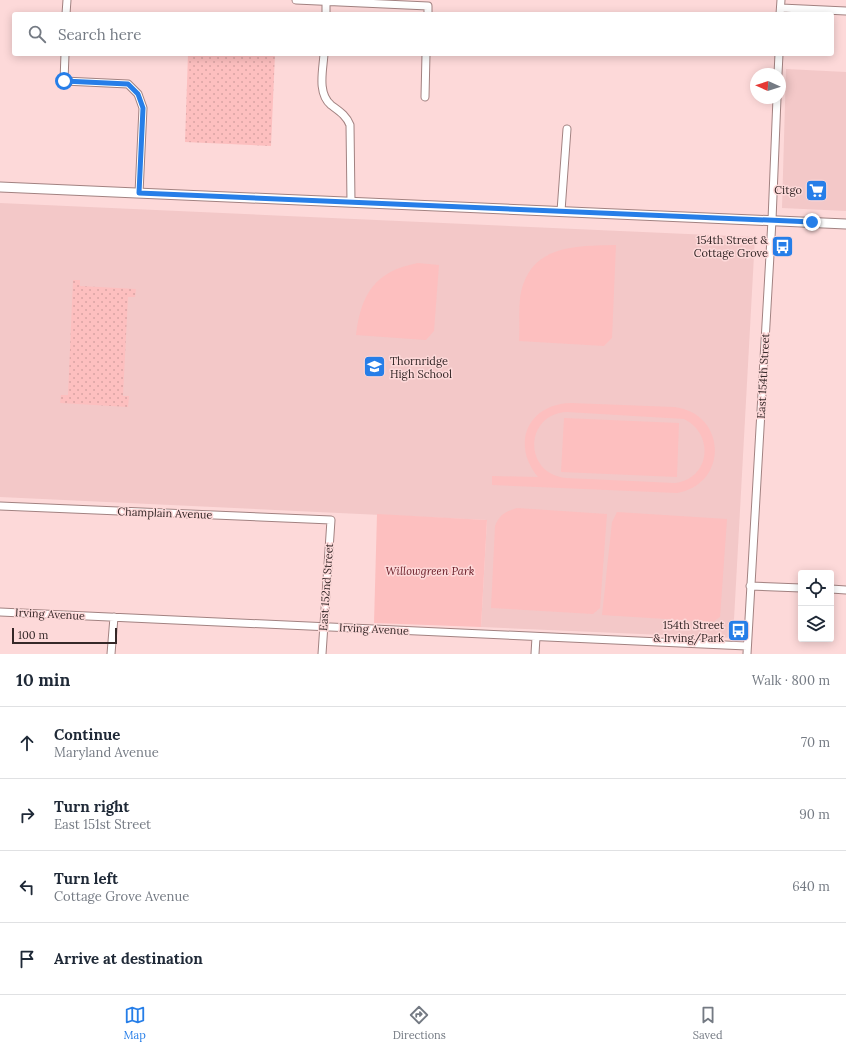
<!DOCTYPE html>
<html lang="en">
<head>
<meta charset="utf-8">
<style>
  :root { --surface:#fff; --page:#f6f6f7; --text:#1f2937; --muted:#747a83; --line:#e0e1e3; --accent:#267ee8 }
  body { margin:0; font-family:Lora,serif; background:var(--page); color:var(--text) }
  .controls { position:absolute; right:12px; bottom:12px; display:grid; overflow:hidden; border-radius:4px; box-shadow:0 2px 10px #0003 }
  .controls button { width:36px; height:36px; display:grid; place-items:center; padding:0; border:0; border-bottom:1px solid var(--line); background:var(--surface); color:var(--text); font:20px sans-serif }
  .compass { position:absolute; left:750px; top:68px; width:36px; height:36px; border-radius:50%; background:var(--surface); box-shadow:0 2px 10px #0003; rotate:273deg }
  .scale { position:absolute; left:12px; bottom:10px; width:105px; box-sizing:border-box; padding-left:4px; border:2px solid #352828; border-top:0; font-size:11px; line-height:14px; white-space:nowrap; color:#352828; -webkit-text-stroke:3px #fdd9d9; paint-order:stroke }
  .stop { position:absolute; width:12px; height:12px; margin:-9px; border:3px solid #267ee8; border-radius:50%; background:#fff }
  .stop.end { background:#267ee8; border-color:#fff; box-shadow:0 1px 4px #0008 }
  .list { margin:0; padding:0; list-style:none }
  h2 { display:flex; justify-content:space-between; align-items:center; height:52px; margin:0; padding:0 16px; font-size:17px }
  h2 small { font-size:13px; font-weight:400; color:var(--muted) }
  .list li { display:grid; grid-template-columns:26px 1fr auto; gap:12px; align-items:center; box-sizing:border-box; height:72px; padding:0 16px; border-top:1px solid var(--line) }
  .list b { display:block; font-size:15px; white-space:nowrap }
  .list p { margin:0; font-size:13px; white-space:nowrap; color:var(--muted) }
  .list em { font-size:13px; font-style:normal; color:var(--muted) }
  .icon { flex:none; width:22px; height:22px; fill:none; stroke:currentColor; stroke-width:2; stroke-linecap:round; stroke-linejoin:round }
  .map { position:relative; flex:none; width:846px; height:654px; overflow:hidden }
  .search { position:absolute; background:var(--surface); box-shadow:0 2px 10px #0003; left:12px; right:12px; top:12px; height:44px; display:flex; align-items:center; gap:10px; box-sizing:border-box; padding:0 14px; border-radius:4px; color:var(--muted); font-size:15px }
  .sheet { height:340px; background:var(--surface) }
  nav { display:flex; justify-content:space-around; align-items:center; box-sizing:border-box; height:56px; border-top:1px solid var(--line); background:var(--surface); font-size:11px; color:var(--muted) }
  nav a { display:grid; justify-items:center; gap:2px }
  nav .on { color:var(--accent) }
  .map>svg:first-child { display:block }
</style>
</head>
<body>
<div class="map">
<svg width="846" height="654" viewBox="0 0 846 654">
  <defs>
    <pattern id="grass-dots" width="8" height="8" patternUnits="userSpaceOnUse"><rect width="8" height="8" fill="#fdbfbf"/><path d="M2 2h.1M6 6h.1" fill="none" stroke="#d9a4a4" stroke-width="1.8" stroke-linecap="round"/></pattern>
  </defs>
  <rect width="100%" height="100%" fill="#fdd9d9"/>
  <path fill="#f3c8c8" d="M786 69 846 72V211L782 208Z
    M0 203 755 237 733 638 481 627 487 520 0 497Z"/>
  <path fill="url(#grass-dots)" d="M188 54H275L271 146 185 142Z
    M73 280H80V286L136 289 135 297H128L123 396H129L128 407 60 403 61 395H68Z"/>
  <path fill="#fdbfbf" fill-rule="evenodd" d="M616 245 612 338 604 346 519 341C520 326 518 307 521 292 532 244 577 246 616 245Z
    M418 263 439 265 434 331 426 340 356 335C361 294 375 271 418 263Z
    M571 403 674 407C727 413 729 484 677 493L492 485V476L538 477C511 445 527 404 571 403ZM567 412 684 419C715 434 710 479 675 483L566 478C523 474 524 414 567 412Z
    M564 418 679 423 677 477 561 472Z
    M517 508 607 514 600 608 593 614 491 608 495 526C500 514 505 512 517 508Z
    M617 512 727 519 720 617 713 622 602 615 612 522Z
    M377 514 487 520 481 627 374 623Z"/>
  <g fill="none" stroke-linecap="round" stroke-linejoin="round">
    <defs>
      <path id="minor" d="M296 0 428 6V14
        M781 8 846 11
        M66 14 67 0
        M326 14V1
        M780 14 781 0
        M65 54 64 81 128 84 138 94 143 108 139 193
        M324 54C323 70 317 93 331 105 339 111 346 115 350 125L351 202
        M778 74 779 54
        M425 97 426 54
        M561 211 567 129
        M0 506 331 520 322 654
        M750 586 801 588
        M831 589 846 590
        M0 612 747 646
        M111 654 114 617
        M535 654 536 637
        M747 654 772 220 777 98"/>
      <path id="major" d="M0 187 846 224"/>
    </defs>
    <use href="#minor" stroke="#a28281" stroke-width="9"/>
    <use href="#major" stroke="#a28281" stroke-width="11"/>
    <use href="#minor" stroke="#fff" stroke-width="7"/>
    <use href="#major" stroke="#fff" stroke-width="9"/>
  </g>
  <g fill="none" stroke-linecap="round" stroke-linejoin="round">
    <path stroke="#267ee8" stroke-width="5" d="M64 81 128 84 138 94 143 108 139 193 812 222"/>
  </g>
  <defs>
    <symbol id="supermarket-square" viewBox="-11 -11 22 22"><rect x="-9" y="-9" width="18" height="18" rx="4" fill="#267ee8" stroke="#fdd9d9"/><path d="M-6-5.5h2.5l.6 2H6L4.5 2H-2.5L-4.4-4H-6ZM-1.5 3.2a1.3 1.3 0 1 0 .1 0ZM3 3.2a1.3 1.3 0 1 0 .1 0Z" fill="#fff"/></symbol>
    <symbol id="bus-square" viewBox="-11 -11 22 22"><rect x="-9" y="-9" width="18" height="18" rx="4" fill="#267ee8" stroke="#fdd9d9"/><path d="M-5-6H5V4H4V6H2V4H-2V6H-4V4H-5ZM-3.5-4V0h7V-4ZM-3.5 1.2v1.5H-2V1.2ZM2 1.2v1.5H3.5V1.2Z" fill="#fff"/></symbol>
    <symbol id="school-square" viewBox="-11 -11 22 22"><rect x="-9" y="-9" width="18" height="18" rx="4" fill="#267ee8" stroke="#fdd9d9"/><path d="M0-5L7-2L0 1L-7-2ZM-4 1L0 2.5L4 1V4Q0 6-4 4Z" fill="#fff"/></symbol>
  </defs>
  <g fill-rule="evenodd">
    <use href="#supermarket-square" x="804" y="178" width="25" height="25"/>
    <use href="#bus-square" x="770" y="234" width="25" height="25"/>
    <use href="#school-square" x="362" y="354" width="25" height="25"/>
    <use href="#bus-square" x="726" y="618" width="25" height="25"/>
  </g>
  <g text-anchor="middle" stroke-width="3" stroke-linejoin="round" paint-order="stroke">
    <g font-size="11" fill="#352828" stroke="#fdd9d9" text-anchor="end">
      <text x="802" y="194">Citgo</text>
      <text x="768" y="244">154th Street &amp;<tspan x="768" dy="13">Cottage Grove</tspan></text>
      <text x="390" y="365" text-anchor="start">Thornridge<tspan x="390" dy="13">High School</tspan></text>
      <text x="724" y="629">154th Street<tspan x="724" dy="13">&amp; Irving/Park</tspan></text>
    </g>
    <g font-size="11" fill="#352828" stroke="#fdd9d9">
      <text transform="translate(763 376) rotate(-87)" y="4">East 154th Street</text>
      <text transform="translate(165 513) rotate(2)" y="4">Champlain Avenue</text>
      <text transform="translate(326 587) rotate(-86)" y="4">East 152nd Street</text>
      <text transform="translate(50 614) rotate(3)" y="4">Irving Avenue</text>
      <text transform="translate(374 629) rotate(3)" y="4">Irving Avenue</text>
    </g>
    <g font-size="11" font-style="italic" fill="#651621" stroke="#fdd9d9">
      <text x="430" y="575">Willowgreen Park</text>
    </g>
  </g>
</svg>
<div class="controls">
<button><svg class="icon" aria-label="locate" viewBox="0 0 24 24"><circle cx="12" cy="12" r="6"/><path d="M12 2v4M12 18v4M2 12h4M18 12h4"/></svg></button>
<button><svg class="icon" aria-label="layers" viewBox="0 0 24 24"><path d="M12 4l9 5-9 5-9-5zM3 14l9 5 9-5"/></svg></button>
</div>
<svg class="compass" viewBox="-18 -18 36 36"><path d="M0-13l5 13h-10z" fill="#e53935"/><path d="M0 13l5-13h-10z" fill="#747a83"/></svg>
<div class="scale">100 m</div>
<div class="stop" style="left:64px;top:81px"></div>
<div class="stop end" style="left:812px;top:222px"></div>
<div class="search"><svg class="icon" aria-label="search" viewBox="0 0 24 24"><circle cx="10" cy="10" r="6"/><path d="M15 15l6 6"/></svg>Search here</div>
</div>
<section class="sheet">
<h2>10 min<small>Walk · 800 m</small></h2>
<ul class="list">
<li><svg class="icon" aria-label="ahead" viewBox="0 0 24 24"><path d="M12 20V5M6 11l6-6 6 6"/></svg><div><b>Continue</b><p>Maryland Avenue</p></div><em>70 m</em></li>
<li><svg class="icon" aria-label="right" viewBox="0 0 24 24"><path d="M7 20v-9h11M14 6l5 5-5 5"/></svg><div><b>Turn right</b><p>East 151st Street</p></div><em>90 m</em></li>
<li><svg class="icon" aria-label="left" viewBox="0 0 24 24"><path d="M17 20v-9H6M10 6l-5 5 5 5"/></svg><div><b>Turn left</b><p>Cottage Grove Avenue</p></div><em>640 m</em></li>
<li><svg class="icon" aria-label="arrive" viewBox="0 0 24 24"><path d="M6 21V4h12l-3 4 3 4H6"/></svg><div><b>Arrive at destination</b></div></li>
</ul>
</section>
<nav>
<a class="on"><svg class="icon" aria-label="map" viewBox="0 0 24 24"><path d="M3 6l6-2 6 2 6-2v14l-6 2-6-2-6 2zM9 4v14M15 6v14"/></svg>Map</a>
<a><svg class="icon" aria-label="directions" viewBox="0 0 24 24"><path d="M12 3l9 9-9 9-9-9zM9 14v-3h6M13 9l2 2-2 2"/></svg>Directions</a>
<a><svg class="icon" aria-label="saved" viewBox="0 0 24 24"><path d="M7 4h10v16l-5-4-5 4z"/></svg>Saved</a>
</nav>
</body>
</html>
